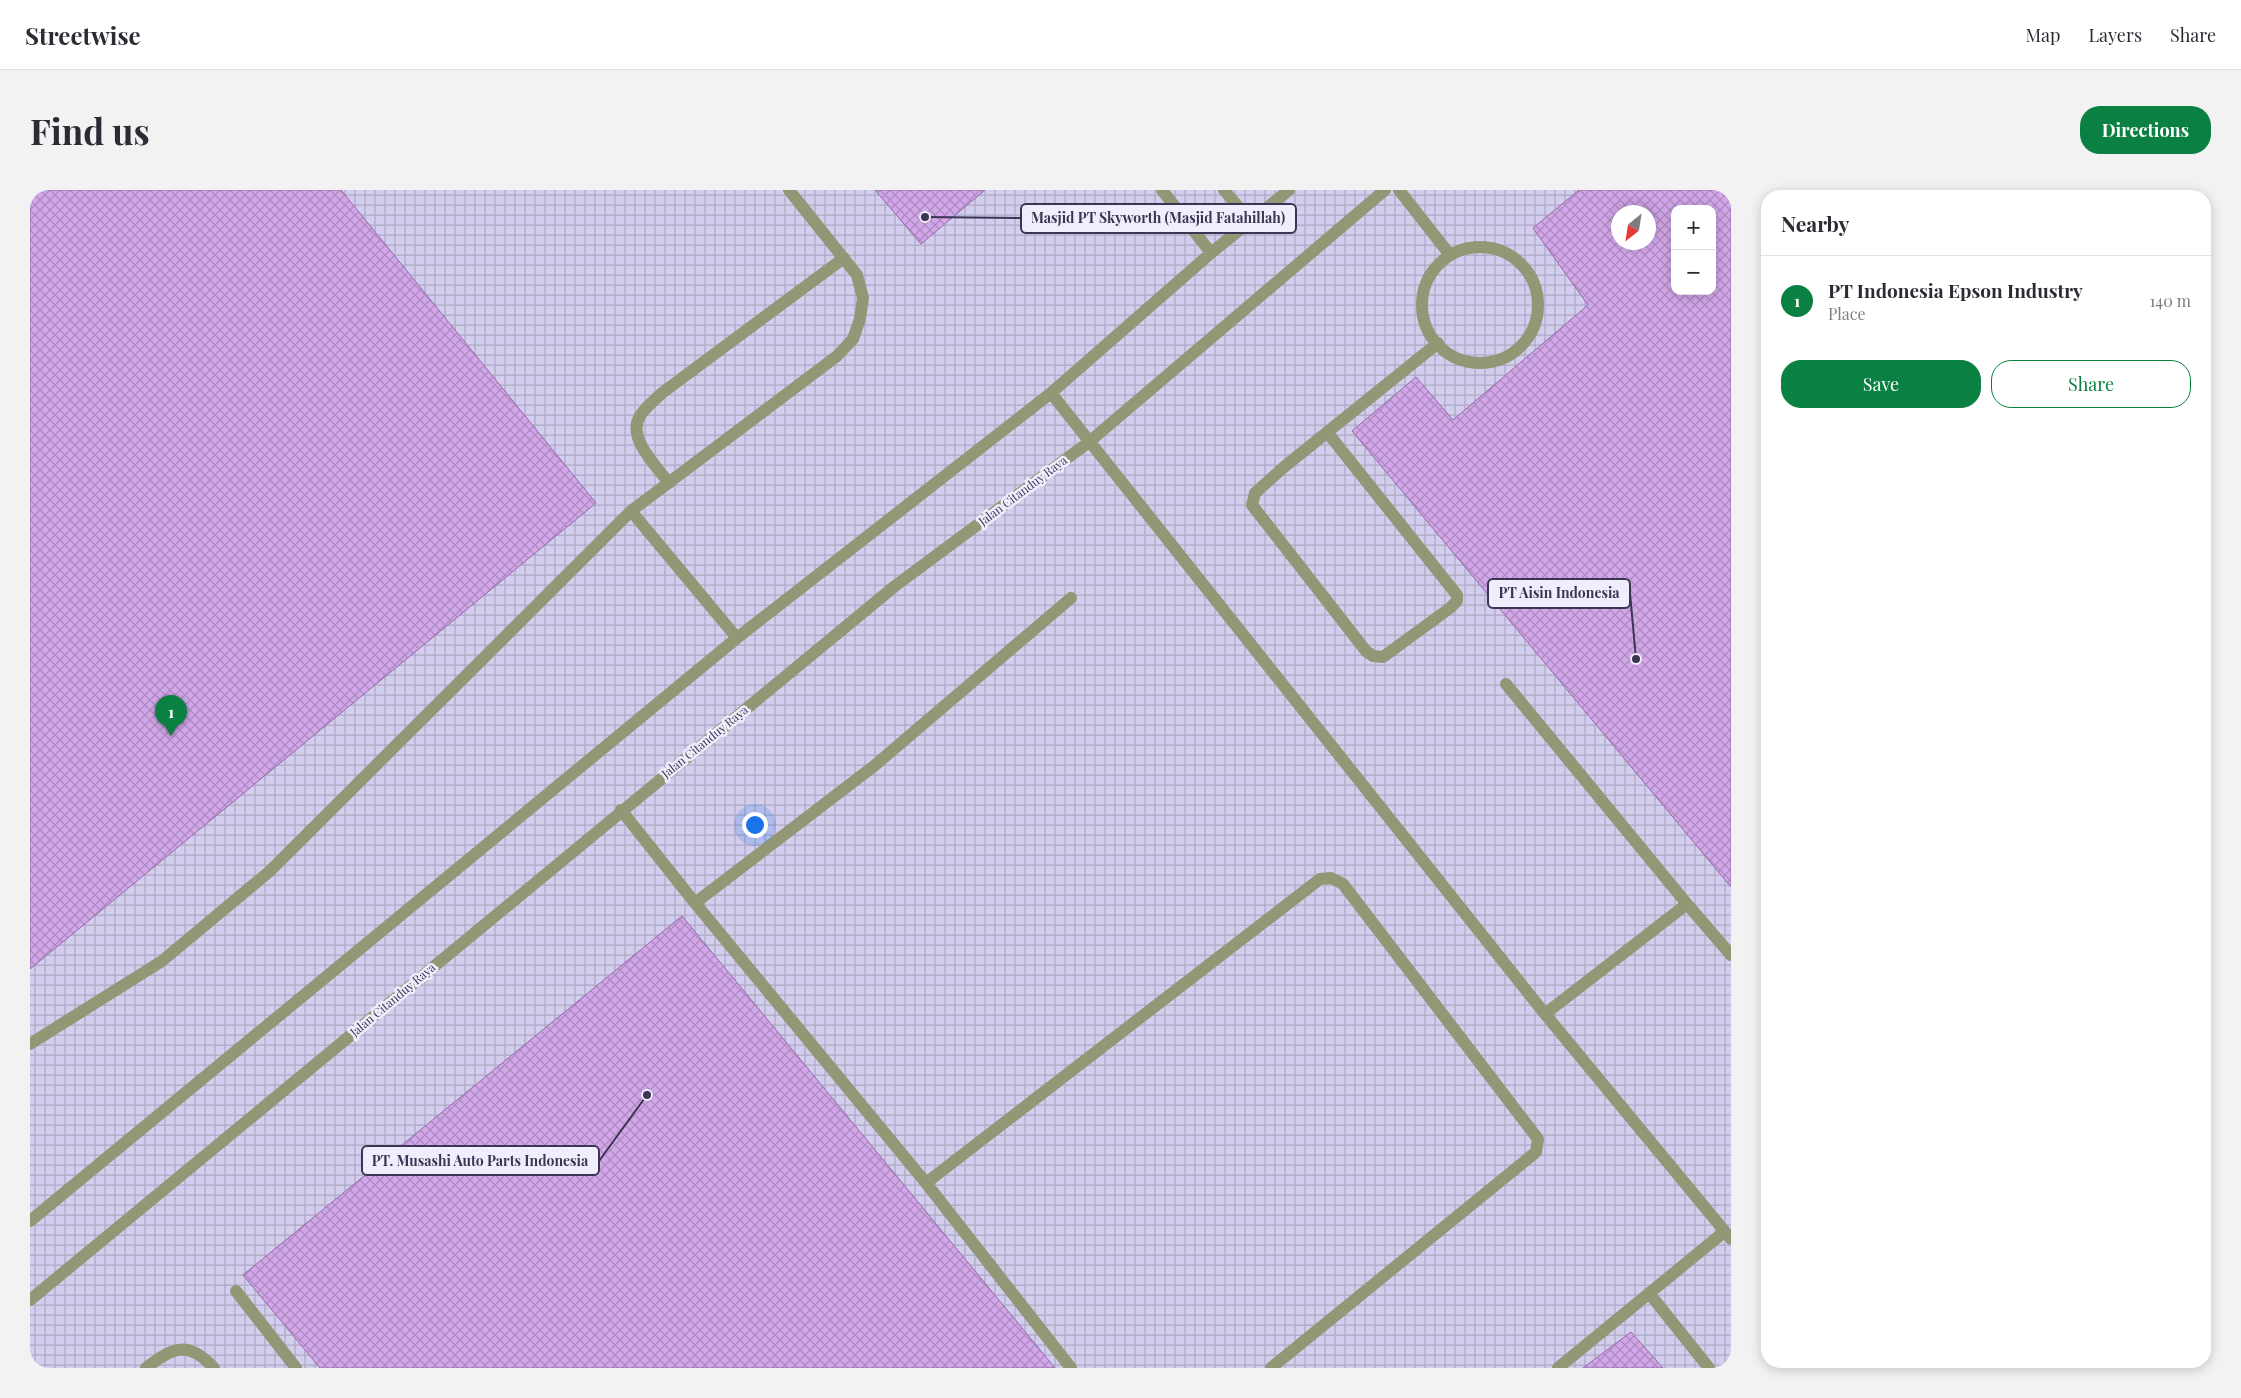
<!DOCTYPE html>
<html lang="en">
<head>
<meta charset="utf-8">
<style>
  :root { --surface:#fff; --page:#f2f2f3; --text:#2b2b33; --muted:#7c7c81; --line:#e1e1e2; --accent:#0b8043 }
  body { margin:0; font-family:"Playfair Display",serif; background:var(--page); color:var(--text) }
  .controls { position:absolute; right:15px; top:15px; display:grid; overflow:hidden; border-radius:10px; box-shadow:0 2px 12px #0003 }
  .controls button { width:45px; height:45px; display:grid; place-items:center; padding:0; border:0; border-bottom:1px solid var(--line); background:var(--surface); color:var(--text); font:25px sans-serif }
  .compass { position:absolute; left:1581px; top:15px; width:45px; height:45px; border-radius:50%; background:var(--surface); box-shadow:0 2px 12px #0003; rotate:210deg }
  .you { position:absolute; left:724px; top:634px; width:18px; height:18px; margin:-12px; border:4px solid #fff; border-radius:50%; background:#1a73e8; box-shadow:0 0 0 8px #1a73e833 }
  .badge { display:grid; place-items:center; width:32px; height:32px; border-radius:50%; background:var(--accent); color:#fff; font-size:16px; font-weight:700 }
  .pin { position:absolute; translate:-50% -41px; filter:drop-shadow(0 1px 2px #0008) }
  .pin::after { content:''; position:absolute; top:26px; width:18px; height:15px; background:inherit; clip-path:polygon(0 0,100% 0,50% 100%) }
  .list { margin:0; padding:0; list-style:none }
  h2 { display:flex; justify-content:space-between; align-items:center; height:65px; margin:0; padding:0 20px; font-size:21px }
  h2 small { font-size:16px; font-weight:400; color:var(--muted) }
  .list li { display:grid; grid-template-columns:32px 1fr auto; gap:15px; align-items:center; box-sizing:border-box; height:90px; padding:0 20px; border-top:1px solid var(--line) }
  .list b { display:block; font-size:19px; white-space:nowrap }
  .list p { margin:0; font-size:16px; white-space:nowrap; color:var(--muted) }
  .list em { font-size:16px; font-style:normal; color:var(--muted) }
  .actions { display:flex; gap:10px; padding:15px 20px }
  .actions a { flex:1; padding:11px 0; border:1px solid var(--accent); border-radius:20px; text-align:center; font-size:18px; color:var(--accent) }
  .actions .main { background:var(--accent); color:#fff }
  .map { position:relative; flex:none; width:1701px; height:1178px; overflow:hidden; border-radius:20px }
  header { display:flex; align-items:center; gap:30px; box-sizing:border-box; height:70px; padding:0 25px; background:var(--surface); border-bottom:1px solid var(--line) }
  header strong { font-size:24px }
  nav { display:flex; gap:28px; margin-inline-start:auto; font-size:18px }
  .intro { display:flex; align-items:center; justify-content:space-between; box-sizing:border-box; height:120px; padding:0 30px }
  h1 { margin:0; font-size:35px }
  .button { padding:12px 22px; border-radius:20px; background:var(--accent); color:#fff; font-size:18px; font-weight:700 }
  main { display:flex; gap:30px; padding:0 30px }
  aside { flex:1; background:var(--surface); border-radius:20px; box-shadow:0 2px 12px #0003 }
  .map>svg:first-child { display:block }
</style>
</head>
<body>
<header>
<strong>Streetwise</strong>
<nav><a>Map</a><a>Layers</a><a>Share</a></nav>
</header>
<div class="intro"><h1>Find us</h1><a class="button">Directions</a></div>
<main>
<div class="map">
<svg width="1701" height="1178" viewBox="0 0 1701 1178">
  <defs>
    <pattern id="industrial-grid" width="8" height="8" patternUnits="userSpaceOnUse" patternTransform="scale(1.25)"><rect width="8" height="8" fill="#d4ceee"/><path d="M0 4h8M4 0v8" fill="none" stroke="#ada8c3"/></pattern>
    <pattern id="building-cross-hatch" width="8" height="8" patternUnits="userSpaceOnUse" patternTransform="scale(1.25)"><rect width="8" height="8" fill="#d2a7e9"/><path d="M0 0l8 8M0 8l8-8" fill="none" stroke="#ac89bf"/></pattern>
  </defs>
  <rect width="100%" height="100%" fill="#e4defc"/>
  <path fill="url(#industrial-grid)" fill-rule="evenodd" d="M0 0H1701V1178H0ZM1645 19H1682V101H1645ZM1588 22H1618V52H1588Z"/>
  <path fill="url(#building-cross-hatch)" stroke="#936aa8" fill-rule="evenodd" d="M0 0H311L566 313 0 779Z
    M845 0H955L891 54Z
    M1549 0H1701V697L1322 241 1386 187 1423 230 1558 115 1503 38ZM1645 19H1682V101H1645ZM1588 22H1618V52H1588Z
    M652 726 1025 1178H290L213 1085Z
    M1601 1142 1633 1178H1553Z"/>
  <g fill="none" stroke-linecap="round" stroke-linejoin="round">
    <path stroke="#929775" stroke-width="12" d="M1132 0 1181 63
      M1194 0 1220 31
      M1369 0 1420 65
      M1392 115a58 58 0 1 1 116 0a58 58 0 1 1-116 0Z
      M1021 203 1515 824 1701 1049
      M1297 242 1427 405V411L1420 418 1353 467 1343 466 1336 461 1222 315 1225 303 1254 277 1408 153
      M639 293C627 277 596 247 610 226 615 217 625 210 632 203L814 68
      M707 448 601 321 807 166 823 149 830 129 833 108 827 85 759 0
      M1476 494 1657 714
      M591 620 665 713 896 993 1041 1178
      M665 713 844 576 1041 408
      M1515 824 1657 714 1701 765
      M0 854 132 771 240 681 601 321
      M896 993 1290 689 1301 688 1313 694 1508 949 1506 962 1241 1178
      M0 1031 707 448 1021 203 1181 63 1259 0
      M206 1101 266 1178
      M1619 1103 1679 1178
      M0 1110 865 396 1059 252 1355 0
      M116 1178C143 1157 158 1150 184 1178
      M1528 1178 1694 1042"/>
  </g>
  <g text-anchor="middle" stroke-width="5" stroke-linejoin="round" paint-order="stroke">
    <g font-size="12" fill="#3b3452" stroke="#f0eefd">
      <text transform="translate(993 301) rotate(-37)" y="4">Jalan Citanduy Raya</text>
      <text transform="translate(675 552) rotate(-39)" y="4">Jalan Citanduy Raya</text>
      <text transform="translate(363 810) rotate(-40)" y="4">Jalan Citanduy Raya</text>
    </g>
  </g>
  <path fill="none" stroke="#3b3452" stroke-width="2" d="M895 27L991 28M1606 469L1600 403M617 905L569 971"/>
  <g fill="#3b3452" stroke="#f0eefd" stroke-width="2">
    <circle cx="895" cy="27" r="5"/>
    <circle cx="1606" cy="469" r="5"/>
    <circle cx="617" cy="905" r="5"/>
  </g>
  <g fill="#f0eefd" stroke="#3b3452" stroke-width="2">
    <rect x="991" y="14" width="275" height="29" rx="5"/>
    <rect x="1458" y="389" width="142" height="29" rx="5"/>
    <rect x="332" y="956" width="237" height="29" rx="5"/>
  </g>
  <g font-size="14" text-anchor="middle" font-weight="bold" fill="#3b3452">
    <text x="1128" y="33">Masjid PT Skyworth (Masjid Fatahillah)</text>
    <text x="1529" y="408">PT Aisin Indonesia</text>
    <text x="450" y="976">PT. Musashi Auto Parts Indonesia</text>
  </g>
</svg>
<div class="controls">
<button>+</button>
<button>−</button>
</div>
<svg class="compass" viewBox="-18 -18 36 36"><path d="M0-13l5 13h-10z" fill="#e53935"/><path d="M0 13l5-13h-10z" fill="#7c7c81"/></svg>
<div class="you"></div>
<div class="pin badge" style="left:141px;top:546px">1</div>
</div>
<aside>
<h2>Nearby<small></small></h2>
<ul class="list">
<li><span class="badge">1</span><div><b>PT Indonesia Epson Industry</b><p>Place</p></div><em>140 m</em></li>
</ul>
<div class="actions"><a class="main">Save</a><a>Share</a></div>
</aside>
</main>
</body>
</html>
